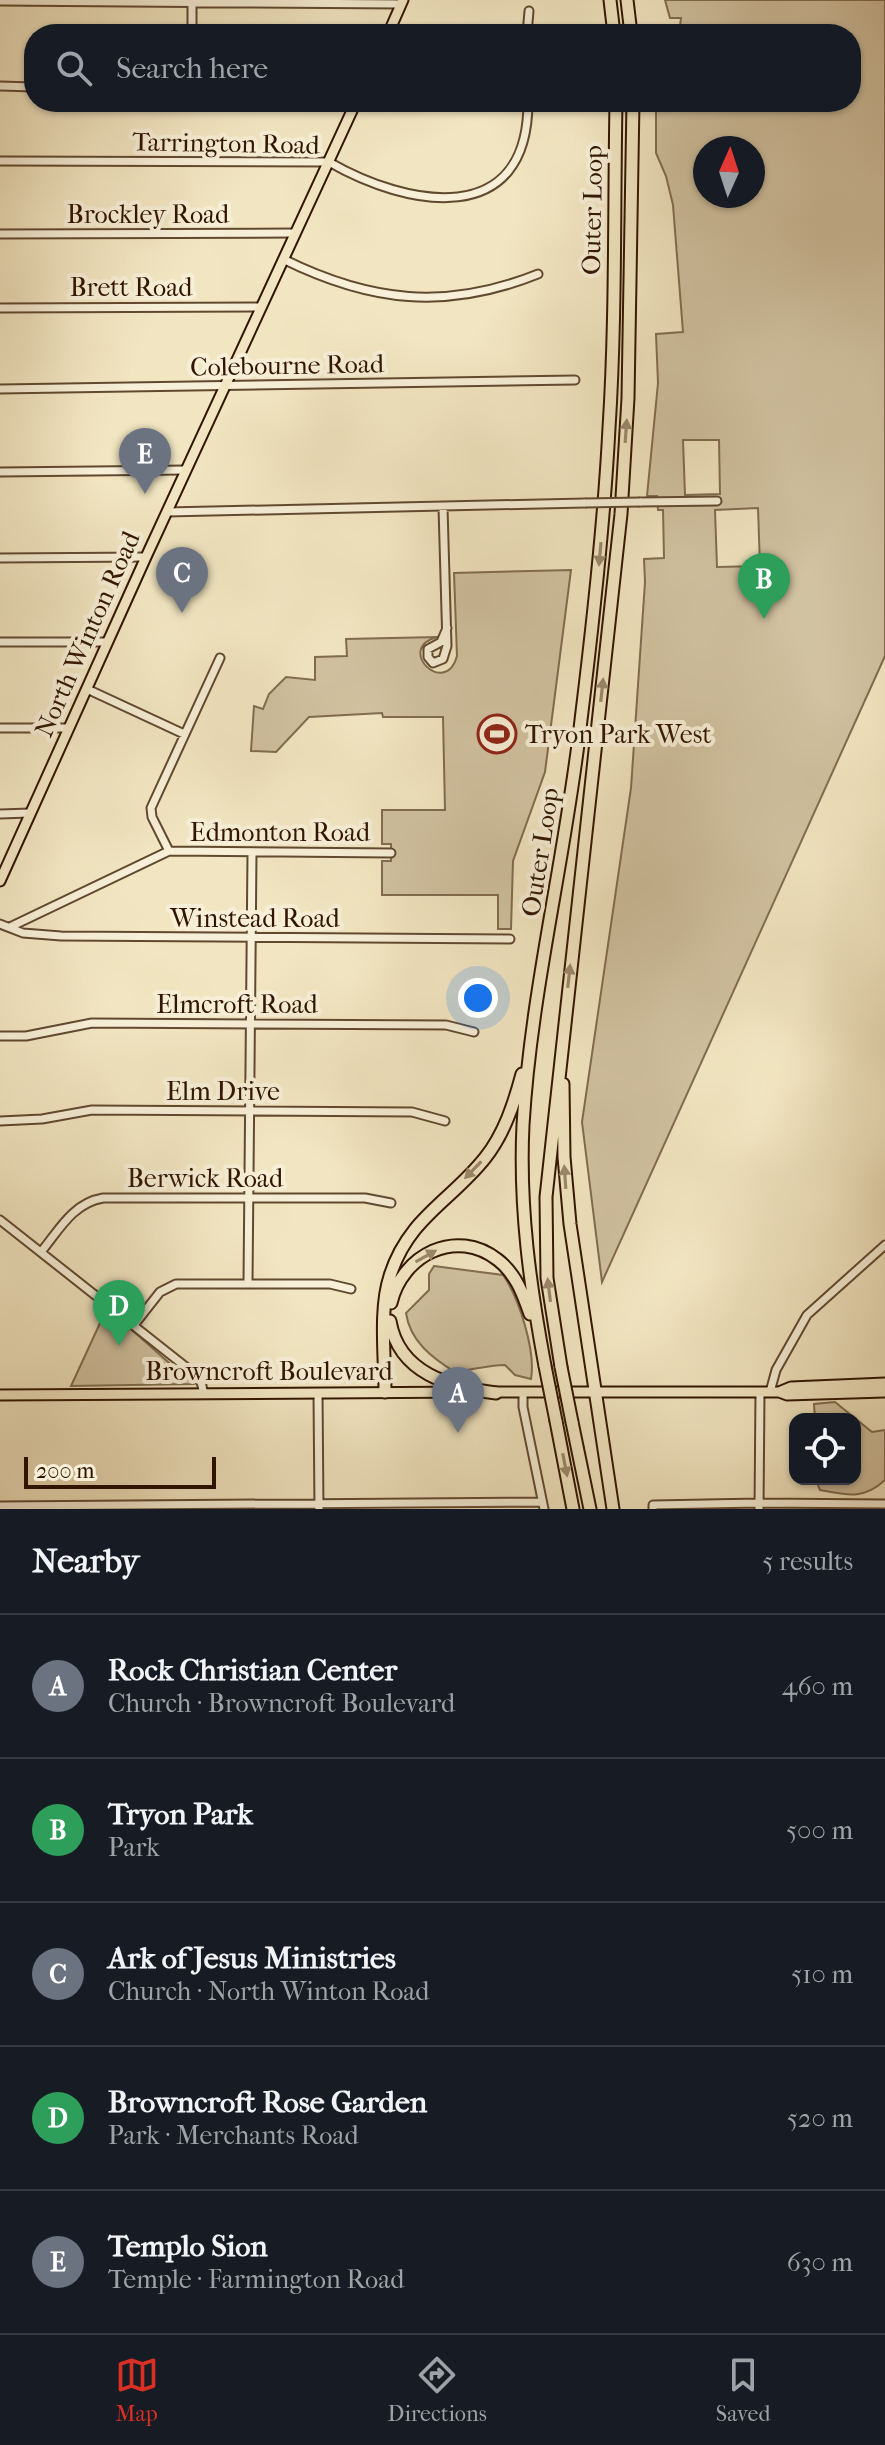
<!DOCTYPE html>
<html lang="en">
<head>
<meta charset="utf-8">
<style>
  :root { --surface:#171b24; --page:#20242c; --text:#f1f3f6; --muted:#9ea1a6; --line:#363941; --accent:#d93025 }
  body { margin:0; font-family:"IM FELL French Canon",serif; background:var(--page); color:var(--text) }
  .controls { position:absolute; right:24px; bottom:24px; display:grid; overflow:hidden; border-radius:16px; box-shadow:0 2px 6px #0004 }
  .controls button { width:72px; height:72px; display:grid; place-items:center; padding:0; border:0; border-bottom:2px solid var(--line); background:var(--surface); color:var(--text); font:40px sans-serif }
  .compass { position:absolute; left:693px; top:136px; width:72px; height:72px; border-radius:50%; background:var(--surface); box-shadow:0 2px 6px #0004; rotate:3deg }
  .scale { position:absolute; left:24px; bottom:20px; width:192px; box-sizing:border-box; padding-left:8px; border:4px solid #311500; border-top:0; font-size:22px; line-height:28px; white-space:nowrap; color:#311500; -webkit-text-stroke:6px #f7efd7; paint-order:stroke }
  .you { position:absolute; left:478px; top:998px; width:28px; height:28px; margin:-20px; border:6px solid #fff; border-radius:50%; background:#1a73e8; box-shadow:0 0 0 12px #1a73e833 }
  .badge { display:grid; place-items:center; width:52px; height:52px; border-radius:50%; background:var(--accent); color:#fff; font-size:26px; font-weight:700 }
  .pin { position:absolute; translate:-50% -66px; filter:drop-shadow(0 2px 4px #0008) }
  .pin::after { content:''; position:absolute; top:42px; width:28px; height:24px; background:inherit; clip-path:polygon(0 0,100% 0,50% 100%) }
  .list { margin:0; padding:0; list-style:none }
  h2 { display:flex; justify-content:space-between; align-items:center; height:104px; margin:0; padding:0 32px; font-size:34px }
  h2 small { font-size:26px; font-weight:400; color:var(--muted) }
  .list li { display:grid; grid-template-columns:52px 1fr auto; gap:24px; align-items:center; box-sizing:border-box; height:144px; padding:0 32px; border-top:2px solid var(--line) }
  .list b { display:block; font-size:30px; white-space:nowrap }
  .list p { margin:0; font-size:26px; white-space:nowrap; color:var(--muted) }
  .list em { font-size:26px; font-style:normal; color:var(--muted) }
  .icon { flex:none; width:44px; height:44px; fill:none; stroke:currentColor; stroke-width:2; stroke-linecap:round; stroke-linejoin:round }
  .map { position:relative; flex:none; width:885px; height:1509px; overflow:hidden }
  .search { position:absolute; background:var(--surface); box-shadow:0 2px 6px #0004; left:24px; right:24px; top:24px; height:88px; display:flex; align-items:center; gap:20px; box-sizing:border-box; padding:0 28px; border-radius:32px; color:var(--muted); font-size:30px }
  .sheet { height:824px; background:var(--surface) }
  nav { display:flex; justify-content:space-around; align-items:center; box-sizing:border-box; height:112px; border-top:2px solid var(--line); background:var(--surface); font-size:22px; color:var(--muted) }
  nav a { display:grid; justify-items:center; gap:4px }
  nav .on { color:var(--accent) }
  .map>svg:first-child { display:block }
</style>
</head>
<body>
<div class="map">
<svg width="885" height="1509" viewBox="0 0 885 1509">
  <rect width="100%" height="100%" fill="#f2e6c2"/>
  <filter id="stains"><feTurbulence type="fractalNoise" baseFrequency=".0025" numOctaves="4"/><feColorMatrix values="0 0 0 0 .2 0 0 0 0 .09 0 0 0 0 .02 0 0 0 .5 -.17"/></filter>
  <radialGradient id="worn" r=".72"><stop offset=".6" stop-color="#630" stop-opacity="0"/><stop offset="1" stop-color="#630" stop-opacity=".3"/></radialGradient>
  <path fill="#d1c2a1" stroke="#816c50" stroke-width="2" fill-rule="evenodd" d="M665 0H885V656L602 1282 582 1122 631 788 645 582 644 559 664 558 663 510H658L657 496H647L658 383 656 334 683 332 673 205 666 176 656 153V102H851V34H679L681 18H670ZM705 148H753V196H705ZM683 440H719L720 494 685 495ZM758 508 760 566 717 567 715 510Z
    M571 570 545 772 513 861 511 929H498V895H382V861H391V844H382V810H445L443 717H383L382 713 309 717 276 752 251 751 254 706 263 709 269 694 286 677 315 680V657L347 656 346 639 438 637C394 647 445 699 457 656L454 573Z
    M434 1266 503 1275C519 1298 536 1351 531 1379L515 1375 505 1365C488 1365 472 1370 455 1372 432 1358 410 1341 406 1313L429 1290V1274Z
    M107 1308 193 1384 71 1386Z
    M835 1402 872 1432 885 1430V1480C864 1500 847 1495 820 1490L818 1485 821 1479H855V1419H815L814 1404Z"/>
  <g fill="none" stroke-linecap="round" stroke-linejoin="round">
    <defs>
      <path id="minor" d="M0 1 401 4
        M192 34V0
        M527 34 529 11
        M0 86 34 87
        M415 102 443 105 528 103
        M0 161 329 162C407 207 528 230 528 102
        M0 234 295 233
        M283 259C370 302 446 311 538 274
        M0 308 262 307
        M0 389 575 380
        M0 472 186 470
        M640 502 717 501
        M443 507 447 646 443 659 433 663 428 657V649L441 642 447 628
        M167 512 585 503
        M0 558 146 557
        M0 642H108
        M87 689 184 734
        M0 728H68
        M0 814 30 813
        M169 851 152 817 151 808 220 658
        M0 924 23 933 61 936 510 939
        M10 927 169 851 391 853
        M0 1036H26L92 1023 446 1025 474 1032
        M0 1121 42 1119 92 1110 412 1112 445 1121
        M0 1220 186 1367 201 1382 204 1394
        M41 1252C59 1230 73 1203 103 1198H365L391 1203
        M248 1283 252 853
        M134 1325 160 1292 176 1284H330L351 1289
        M770 1392 776 1370 807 1315 885 1245
        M318 1393 319 1509
        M523 1393V1407L544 1509
        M0 1506 542 1502
        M653 1509V1505L759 1503 885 1504
        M759 1509 760 1393"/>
      <path id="major" d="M388 34 403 0
        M0 881 146 557 356 102
        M491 1392H779L787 1395 885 1392
        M779 1392 791 1387 885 1383
        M0 1395 473 1392"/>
      <path id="highway" d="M610 0 614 34
        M627 0 631 34
        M563 1084 564 1157 570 1224 613 1509
        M391 1303C402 1255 456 1227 498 1260 516 1274 523 1294 530 1314
        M390 1321C399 1374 450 1387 496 1393
        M545 1366C530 1286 519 1207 523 1125 531 990 566 855 581 720 593 623 604 526 609 428 616 320 614 210 616 102
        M561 1367 547 1278 546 1197 621 514 628 398 633 102
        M385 1392C385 1357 379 1309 390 1276 408 1218 451 1201 485 1158 504 1134 514 1104 522 1074
        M556 1421 573 1509
        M572 1422 590 1509"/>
    </defs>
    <use href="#minor" stroke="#614930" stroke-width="11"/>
    <use href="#major" stroke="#311500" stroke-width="13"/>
    <use href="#highway" stroke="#311500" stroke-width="15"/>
    <use href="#minor" stroke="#f7efd7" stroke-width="7"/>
    <use href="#major" stroke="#f2e6c2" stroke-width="9"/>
    <use href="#highway" stroke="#f2e6c2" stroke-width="11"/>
    <defs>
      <path id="minor-bridge" d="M585 503 640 502"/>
      <path id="highway-bridge" d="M545 1366 556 1421
        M561 1367 572 1422"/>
    </defs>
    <use href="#minor-bridge" stroke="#614930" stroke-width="11" stroke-linecap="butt"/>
    <use href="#highway-bridge" stroke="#311500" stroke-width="15" stroke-linecap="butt"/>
    <use href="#minor-bridge" stroke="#f7efd7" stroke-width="7"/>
    <use href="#highway-bridge" stroke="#f2e6c2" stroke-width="11"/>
  </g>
  <defs><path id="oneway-solid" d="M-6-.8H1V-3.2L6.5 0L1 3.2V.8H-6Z" transform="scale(2)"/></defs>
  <g fill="#9b886b">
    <use href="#oneway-solid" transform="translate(626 431) rotate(-86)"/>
    <use href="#oneway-solid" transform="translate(600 554) rotate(95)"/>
    <use href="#oneway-solid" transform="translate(602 690) rotate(-84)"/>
    <use href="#oneway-solid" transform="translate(569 976) rotate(-84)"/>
    <use href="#oneway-solid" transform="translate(473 1170) rotate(134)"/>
    <use href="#oneway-solid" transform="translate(565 1177) rotate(-94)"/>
    <use href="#oneway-solid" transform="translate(426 1256) rotate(-29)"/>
    <use href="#oneway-solid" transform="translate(549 1290) rotate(-97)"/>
    <use href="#oneway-solid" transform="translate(565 1465) rotate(79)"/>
  </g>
  <defs>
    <symbol id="stadium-ring" viewBox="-11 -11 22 22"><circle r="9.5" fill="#f7efd7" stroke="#8f2418" stroke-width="1.5"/><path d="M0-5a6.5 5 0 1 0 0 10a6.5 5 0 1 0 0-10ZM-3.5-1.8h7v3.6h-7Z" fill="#8f2418"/></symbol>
  </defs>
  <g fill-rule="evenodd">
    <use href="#stadium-ring" x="475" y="712" width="44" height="44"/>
  </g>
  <g text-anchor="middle" stroke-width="8" stroke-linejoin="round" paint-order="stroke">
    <g font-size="26" fill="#311500" stroke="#f7efd7">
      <text transform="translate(226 143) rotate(1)" y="9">Tarrington Road</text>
      <text transform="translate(592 210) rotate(-89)" y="9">Outer Loop</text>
      <text x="148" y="223">Brockley Road</text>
      <text x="131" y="296">Brett Road</text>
      <text transform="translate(287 365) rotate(-1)" y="9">Colebourne Road</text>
      <text transform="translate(87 634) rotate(-66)" y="9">North Winton Road</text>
      <text x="280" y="841">Edmonton Road</text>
      <text transform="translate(540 852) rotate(-81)" y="9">Outer Loop</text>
      <text x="255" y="927">Winstead Road</text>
      <text x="237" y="1013">Elmcroft Road</text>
      <text x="223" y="1100">Elm Drive</text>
      <text x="205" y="1187">Berwick Road</text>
      <text x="269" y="1380">Browncroft Boulevard</text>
    </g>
    <g font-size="26" fill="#311500" stroke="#f7efd7" text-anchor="start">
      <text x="525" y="743">Tryon Park West</text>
    </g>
  </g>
  <rect width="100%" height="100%" filter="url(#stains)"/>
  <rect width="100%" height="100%" fill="url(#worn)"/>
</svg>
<div class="controls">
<button><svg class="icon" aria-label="locate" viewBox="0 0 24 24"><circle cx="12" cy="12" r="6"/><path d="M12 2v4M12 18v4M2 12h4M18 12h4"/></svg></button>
</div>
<svg class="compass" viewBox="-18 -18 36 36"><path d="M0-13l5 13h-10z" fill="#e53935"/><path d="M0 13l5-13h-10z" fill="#9ea1a6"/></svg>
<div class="scale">200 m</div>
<div class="you"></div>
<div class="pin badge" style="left:458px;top:1433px;background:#6b7280">A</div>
<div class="pin badge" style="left:764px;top:619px;background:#2e9e5b">B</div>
<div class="pin badge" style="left:182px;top:613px;background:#6b7280">C</div>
<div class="pin badge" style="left:119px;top:1346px;background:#2e9e5b">D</div>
<div class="pin badge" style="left:145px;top:494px;background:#6b7280">E</div>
<div class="search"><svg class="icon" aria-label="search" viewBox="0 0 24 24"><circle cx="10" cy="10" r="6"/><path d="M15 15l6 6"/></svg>Search here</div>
</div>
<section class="sheet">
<h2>Nearby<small>5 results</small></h2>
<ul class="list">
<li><span class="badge" style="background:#6b7280">A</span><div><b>Rock Christian Center</b><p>Church · Browncroft Boulevard</p></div><em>460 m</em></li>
<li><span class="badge" style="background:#2e9e5b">B</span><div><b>Tryon Park</b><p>Park</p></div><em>500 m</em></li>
<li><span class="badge" style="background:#6b7280">C</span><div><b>Ark of Jesus Ministries</b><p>Church · North Winton Road</p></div><em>510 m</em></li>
<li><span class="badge" style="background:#2e9e5b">D</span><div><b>Browncroft Rose Garden</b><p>Park · Merchants Road</p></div><em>520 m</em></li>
<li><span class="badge" style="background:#6b7280">E</span><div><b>Templo Sion</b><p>Temple · Farmington Road</p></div><em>630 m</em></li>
</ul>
</section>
<nav>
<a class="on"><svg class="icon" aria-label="map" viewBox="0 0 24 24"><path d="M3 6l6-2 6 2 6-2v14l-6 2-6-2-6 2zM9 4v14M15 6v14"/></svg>Map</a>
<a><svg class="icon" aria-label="directions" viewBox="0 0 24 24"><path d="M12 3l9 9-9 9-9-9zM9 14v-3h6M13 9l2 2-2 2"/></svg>Directions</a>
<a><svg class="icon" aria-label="saved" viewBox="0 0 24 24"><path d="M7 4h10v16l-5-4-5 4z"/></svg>Saved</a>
</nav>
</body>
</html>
